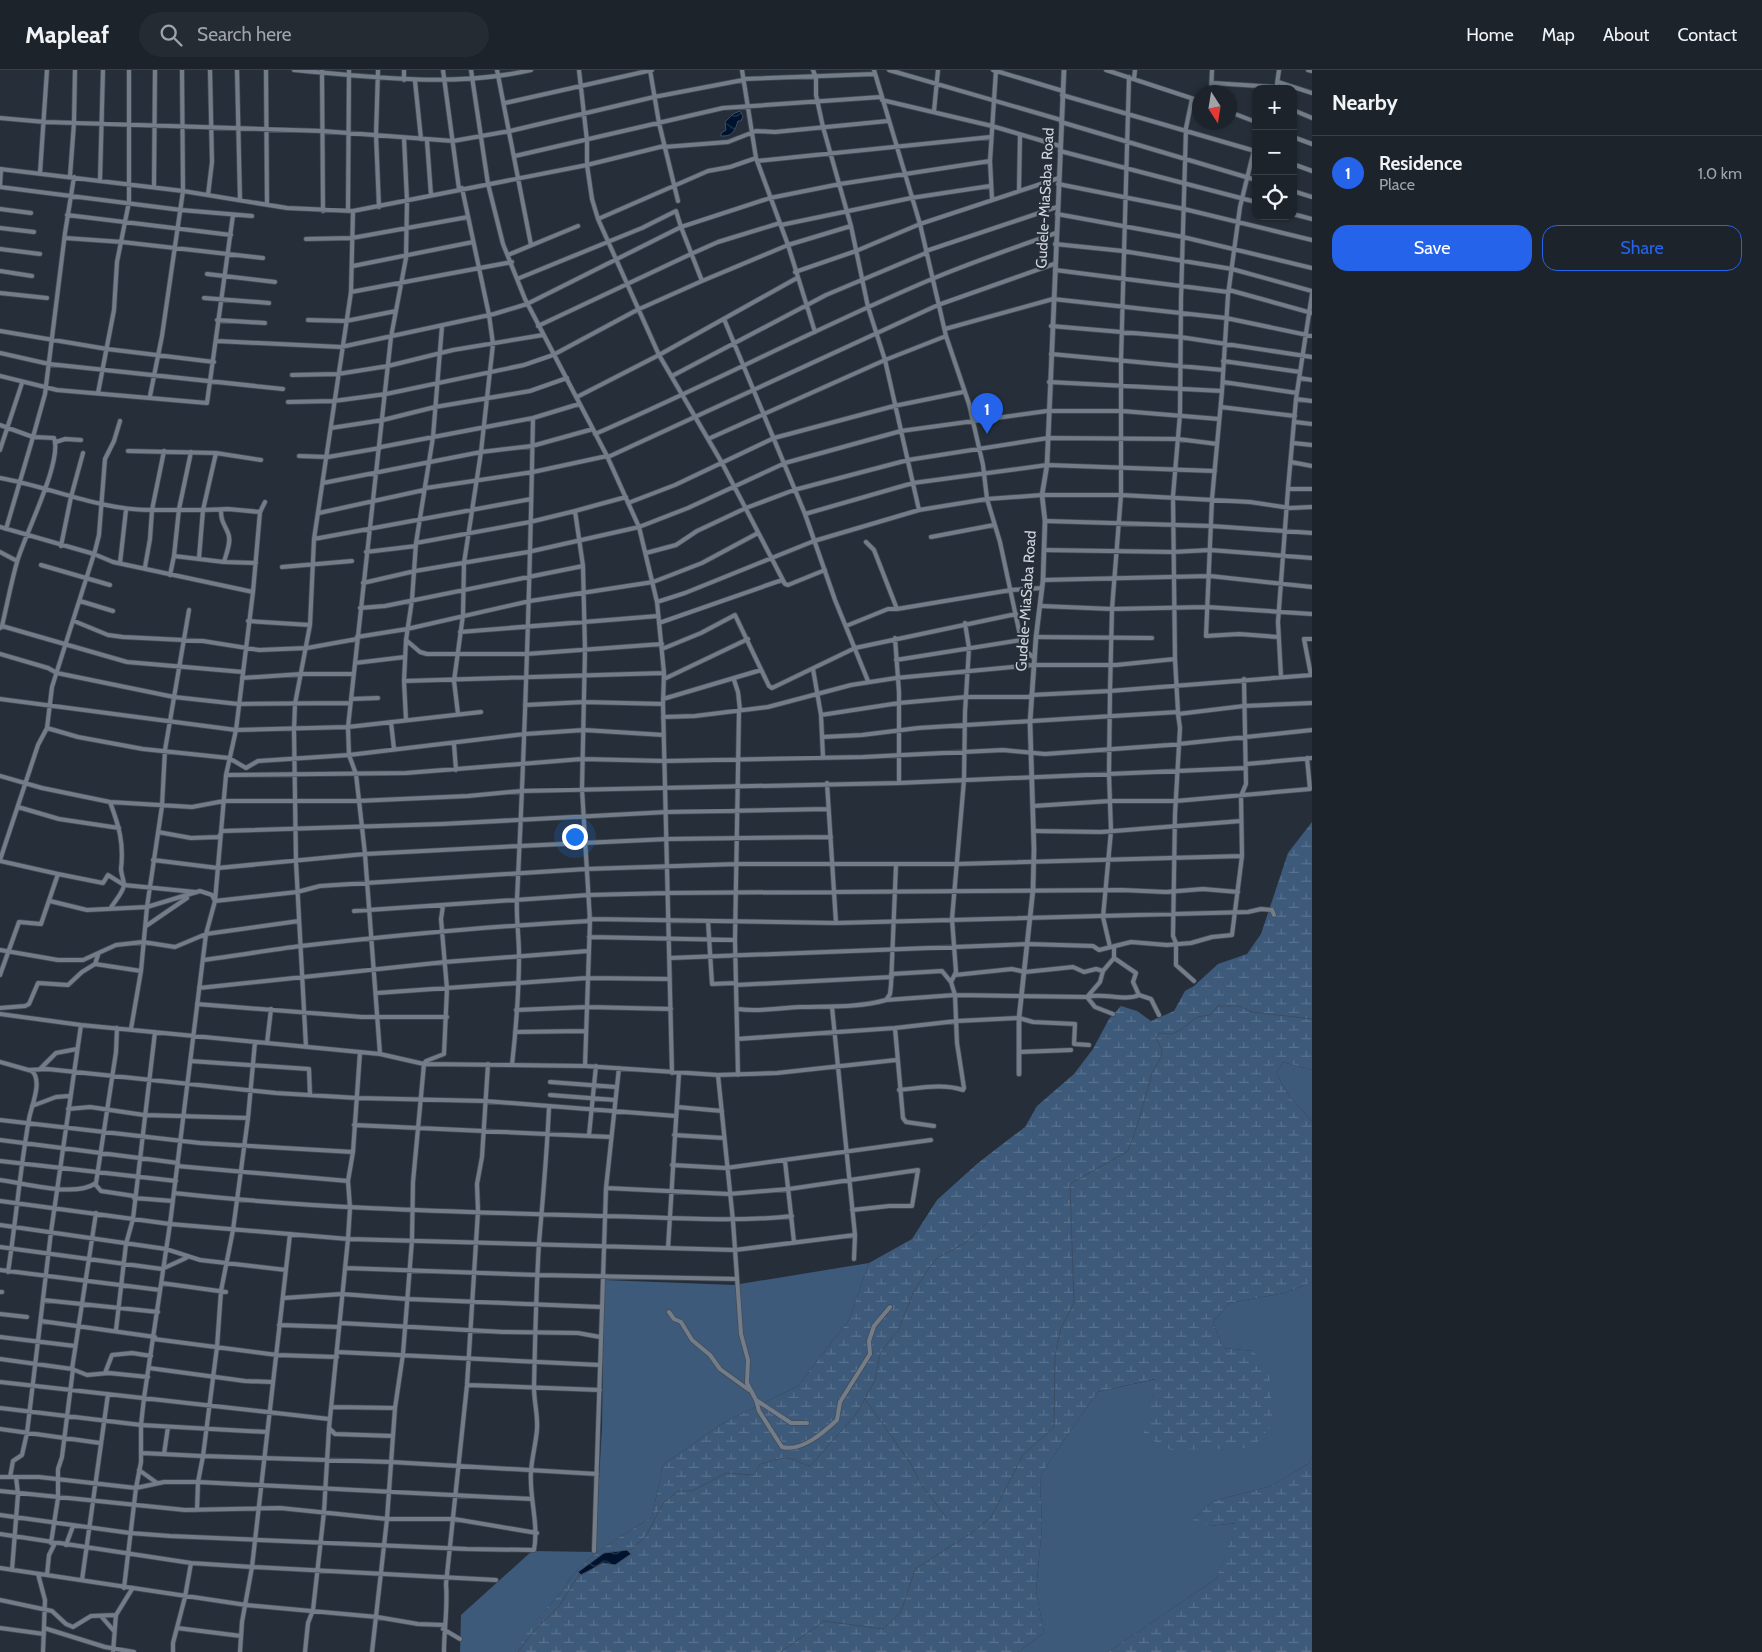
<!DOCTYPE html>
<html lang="en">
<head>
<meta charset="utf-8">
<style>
  :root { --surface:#1c232b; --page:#252b33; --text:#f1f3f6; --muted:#a0a4a9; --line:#3a4047; --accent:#2563eb }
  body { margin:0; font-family:Cabin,sans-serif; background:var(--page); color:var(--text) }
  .controls { position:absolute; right:15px; top:15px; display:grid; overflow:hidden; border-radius:10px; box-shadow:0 1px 4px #0004 }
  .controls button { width:45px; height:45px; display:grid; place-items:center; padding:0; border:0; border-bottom:1px solid var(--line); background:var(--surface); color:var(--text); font:25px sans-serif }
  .compass { position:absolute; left:1192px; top:15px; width:45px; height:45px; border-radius:50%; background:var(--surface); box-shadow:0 1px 4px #0004; rotate:168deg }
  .you { position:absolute; left:574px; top:766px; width:18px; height:18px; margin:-12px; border:4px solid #fff; border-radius:50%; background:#1a73e8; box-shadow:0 0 0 8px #1a73e833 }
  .badge { display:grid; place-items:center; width:32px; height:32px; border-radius:50%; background:var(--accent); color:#fff; font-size:16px; font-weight:700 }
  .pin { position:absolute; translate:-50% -41px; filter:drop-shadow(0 1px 2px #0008) }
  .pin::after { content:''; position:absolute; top:26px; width:18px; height:15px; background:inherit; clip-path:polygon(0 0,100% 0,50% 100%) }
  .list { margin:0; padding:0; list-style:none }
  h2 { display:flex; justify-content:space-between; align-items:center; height:65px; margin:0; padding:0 20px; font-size:21px }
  h2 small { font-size:16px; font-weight:400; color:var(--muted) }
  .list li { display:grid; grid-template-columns:32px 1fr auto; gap:15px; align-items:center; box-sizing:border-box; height:75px; padding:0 20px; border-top:1px solid var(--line) }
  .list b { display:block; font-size:19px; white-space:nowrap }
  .list p { margin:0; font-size:16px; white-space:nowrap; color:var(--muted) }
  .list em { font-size:16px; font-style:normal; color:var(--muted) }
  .actions { display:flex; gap:10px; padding:15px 20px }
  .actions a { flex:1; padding:11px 0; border:1px solid var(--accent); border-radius:15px; text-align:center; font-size:18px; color:var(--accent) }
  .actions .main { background:var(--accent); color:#fff }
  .icon { flex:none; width:28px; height:28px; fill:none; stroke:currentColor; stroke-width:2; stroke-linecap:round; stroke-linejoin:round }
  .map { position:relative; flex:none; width:1312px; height:1582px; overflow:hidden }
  header { display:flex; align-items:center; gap:30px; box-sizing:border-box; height:70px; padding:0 25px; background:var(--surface); border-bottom:1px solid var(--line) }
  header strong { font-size:24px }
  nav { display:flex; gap:28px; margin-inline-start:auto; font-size:18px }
  .search { width:350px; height:45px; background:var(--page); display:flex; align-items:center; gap:12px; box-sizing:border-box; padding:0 18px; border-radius:28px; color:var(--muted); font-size:19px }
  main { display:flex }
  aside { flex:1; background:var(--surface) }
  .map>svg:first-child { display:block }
</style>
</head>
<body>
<header>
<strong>Mapleaf</strong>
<div class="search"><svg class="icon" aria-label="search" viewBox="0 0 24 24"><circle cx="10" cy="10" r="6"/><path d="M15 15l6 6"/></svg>Search here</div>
<nav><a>Home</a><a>Map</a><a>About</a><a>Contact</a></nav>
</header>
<main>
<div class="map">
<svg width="1312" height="1582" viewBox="0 0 1312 1582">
  <defs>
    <pattern id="wetland-marsh" width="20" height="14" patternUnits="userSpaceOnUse" patternTransform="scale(1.25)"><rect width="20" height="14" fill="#3d5a7b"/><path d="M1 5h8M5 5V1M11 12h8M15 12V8" fill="none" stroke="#58718d"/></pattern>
    <pattern id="water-waves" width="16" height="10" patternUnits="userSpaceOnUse" patternTransform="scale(1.25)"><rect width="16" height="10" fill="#00132e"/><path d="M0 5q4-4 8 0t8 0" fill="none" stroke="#24344c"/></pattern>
  </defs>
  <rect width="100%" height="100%" fill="#262f39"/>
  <path fill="#3d5a7b" d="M1283 992 1312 1000V1051L1289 1026 1276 1003Z
    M869 1193 849 1250 798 1316 723 1353 663 1395 652 1447C626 1464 594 1480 574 1504 568 1511 565 1519 558 1526 542 1543 525 1560 518 1582H460L461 1545 532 1481 595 1482 602 1357 604 1210 734 1215Z
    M1312 1212V1387L1308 1394 1271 1416 1213 1431 1194 1449 1210 1456 1237 1453 1216 1509 1108 1582H1018L1044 1563 1036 1520 1042 1457 1040 1406 1097 1322 1156 1309 1153 1329 1253 1281 1223 1278 1213 1252 1229 1233 1285 1223Z"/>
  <path fill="url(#wetland-marsh)" d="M1312 752V1000L1283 992 1276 1003 1289 1026 1312 1051V1212L1285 1223 1229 1233 1213 1252 1223 1278 1253 1281 1269 1302 1273 1353 1253 1378 1171 1380 1143 1365 1153 1329 1155 1309 1097 1322 1040 1406 1042 1457 1036 1520 1044 1563 1018 1582H518C524 1560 542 1543 558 1526 565 1519 568 1511 574 1504 594 1480 626 1464 652 1447L663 1395 723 1353 798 1316 849 1250 869 1193 912 1169 937 1130 978 1093 1025 1057 1037 1036 1074 1004 1093 979 1109 949 1121 936 1137 941 1151 951 1174 941 1185 921 1194 916 1218 894 1247 884 1261 864 1288 783Z
    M1312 1387V1582H1108L1216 1509 1236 1453 1210 1456 1193 1450 1213 1431 1271 1416 1308 1394Z"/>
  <path fill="url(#water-waves)" stroke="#3e4d62" d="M740 41 743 46 741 51H738C735 61 732 67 721 66V63L726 60 725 52 733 44Z
    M627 1480 631 1484 615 1495 603 1493 581 1505 578 1502 604 1483Z"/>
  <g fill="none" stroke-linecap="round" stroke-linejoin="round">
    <path stroke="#3e4d62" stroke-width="1" d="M865 1329 911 1394 920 1413 946 1447
      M628 1482 646 1466 663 1433 678 1421H692L726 1403 754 1405 760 1394C771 1392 782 1386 792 1389 799 1391 803 1395 810 1396L857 1343 875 1310 880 1284 892 1267 898 1261 913 1223 929 1198 936 1189 965 1173 986 1154
      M518 1582 533 1562 559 1536 580 1503
      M781 1582 824 1551 883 1559 901 1542 915 1499 973 1462 991 1447 1023 1385 1054 1357 1055 1286 1061 1258 1074 1233 1070 1114 1128 1081 1138 1053 1152 1003 1161 987 1162 980 1156 968 1159 963 1172 964 1179 961 1197 947 1210 945 1218 936H1239L1252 942 1312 949"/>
    <defs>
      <path id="minor" d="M237 0 240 130
        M266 0 267 134
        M294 0C374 7 452 18 531 0
        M322 0 323 141
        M378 0 376 65 379 137
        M404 0V10
        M443 0 459 119
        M471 0 488 114 503 174 525 229 607 386 639 457 657 532 664 603 663 634 672 1003
        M497 0 531 175
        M579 0 587 71V95L592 129 598 149 659 285 722 393 785 514 788 515 825 500
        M650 0 659 53 678 131
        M742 0 756 88 788 175 815 262
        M813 0 816 8V25L823 57 851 156 868 237 885 290 919 440
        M874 0 920 154 946 266 969 334 983 395 987 429 1000 472 1021 570 1026 581 1034 588
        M889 0 1061 50
        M993 0 1063 21
        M1106 0 1200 31
        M1308 0 1312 1
        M743 9 875 4
        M1134 9 1135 0
        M415 11 421 69
        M1278 12 1312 23
        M1212 13 1276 17
        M1277 14 1279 0
        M1211 22 1212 0
        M1062 25 1255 81
        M882 30 992 56 1060 76
        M505 33 652 0
        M1293 40 1312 48
        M934 41 938 0
        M1230 42 1256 52
        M0 48 45 52 322 61 453 71 510 61 654 27 743 10
        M1061 52 1256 110
        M1293 67 1312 74
        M427 71 431 125
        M1256 72 1240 137 1228 225 1222 321 1212 429 1206 566 1239 564 1278 567
        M664 77 728 72 756 61 775 62 888 51
        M1060 81 1256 132
        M515 86 723 38 881 27
        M757 91 991 67
        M1293 94 1312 101
        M0 99 183 121 287 138 353 141 587 95 664 76
        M40 103 47 0
        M70 106 74 53 75 0
        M100 111 103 0
        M1058 114 1184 139 1312 170
        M0 116 1 99
        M0 117 181 140 252 146
        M154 117 155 0
        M1019 120 1020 65
        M1293 121 1312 127
        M208 125 212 92 210 0
        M992 129 990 91 996 0
        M0 139 31 143
        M348 141 349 0
        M1057 144 1183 167 1312 198
        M1293 144 1312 149
        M67 145 231 165
        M598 149 708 101 730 97 756 88
        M781 155 911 128 990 116
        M0 158 34 162
        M65 168 122 172 263 188
        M306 169 352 168 468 147
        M1055 174 1123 181 1232 199 1312 221
        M0 179 40 184
        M926 181 1057 137
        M508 185 578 156
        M353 196 473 172
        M1055 200 1228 222
        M0 201 32 206
        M795 202 856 181 920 154 1059 108
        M207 204 275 212
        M517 209 642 158 676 141 681 157 770 128 840 114 990 91
        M1229 220 1312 243
        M351 222 512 192
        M0 223 47 228
        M204 228 269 233
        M724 249 805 444
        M217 250 265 253
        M308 250 346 251 396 241
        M538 256 691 184 718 172 780 153
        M1051 256 1180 267 1312 287
        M945 259 1053 229 1226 248 1312 266
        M0 261 107 279 214 292
        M217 271 341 277 494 244 527 234 681 157 702 211
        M0 283 49 294 283 319
        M1051 284 1223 300
        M1223 291 1300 302
        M292 305 338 304 388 296 453 280 543 265
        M0 306 57 320 207 333 233 145
        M672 306 826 225 926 183
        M1299 308 1312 310
        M1049 312 1222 321
        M1223 312 1297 323
        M98 323 114 240 117 192 129 132V0
        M150 326 162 266 183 121 182 0
        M577 327 659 285 797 208
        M1296 329 1312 331
        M288 332 334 331 386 324 524 295 553 285 637 240 702 211 788 175 851 156
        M1221 337 1295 346
        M533 348 579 334
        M1295 352 1312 354
        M0 355 33 367 6 459
        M331 358 383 350 435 337 530 321 567 308
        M595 364C709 315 818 257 932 209 972 192 1014 178 1056 163
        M708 369 885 290 946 266
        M56 372 65 369 81 370
        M1293 373 1312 375
        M381 377 533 348C530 508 525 668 517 829 516 848 519 866 519 885 519 922 516 959 512 995
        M0 380 22 313
        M128 381 216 383
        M299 386 328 387 380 378
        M608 387 938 235 1054 194
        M1291 392 1312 396
        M0 408C51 417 98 440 152 440L164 381
        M323 413 481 382 532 376 593 359
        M426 418 533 402 607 386
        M1288 419H1312
        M628 433 675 415 774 368 894 336 963 322
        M221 440C221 452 224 453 228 463 232 471 226 484 224 492
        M575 441 626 427
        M319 443 424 420
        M1045 451 1211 456 1312 463
        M0 457 94 484 113 492 253 522
        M931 467 994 455
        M314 469 531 429
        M866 472 874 480 897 539
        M416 473 530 452 575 441 583 496 585 580 582 719 590 851 585 996
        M61 476 71 427 83 383
        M1044 480 1173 482 1210 480 1312 488
        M0 482 17 491
        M366 482 416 476
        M646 483 676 475 697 461 746 438 794 420 908 390 1048 368 1178 369 1217 374
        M94 485 99 465 105 389 114 371 120 351
        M174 486 179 439 191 382
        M199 488 203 440 228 439 260 442
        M120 493 126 440
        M41 495 110 515
        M145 497 150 469 152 440H203L216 383 261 390
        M282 497 352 491
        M170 505 174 486 224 492 256 493
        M1043 510 1210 506 1312 517
        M363 513 415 501 528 482 639 457 688 438 785 393 901 361 1047 341H1122L1219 349
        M80 531 113 541
        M657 532 685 523 814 471 919 440 987 429 1042 425H1121L1250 432 1290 438 1312 437
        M1041 536 1112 539 1207 537 1312 544
        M360 538 385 536 583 496
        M74 551 108 565 123 567 203 571 259 580 307 578 357 569
        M248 551 310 555
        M659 553 782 510
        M2 556 127 592 243 602
        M846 556 888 539H897L1011 520 1042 518
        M0 558 2 556C7 535 11 513 17 492 24 466 63 391 54 368L33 367 45 324 65 163 74 107
        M460 562 658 546
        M357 567 407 559 530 531 653 512 702 493 758 463
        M1036 567 1152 568
        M895 568 899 622V713
        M406 570 420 582 427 584H526L662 574
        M662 579 701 563 735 545 769 616 772 618 855 578 1016 544
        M0 584 48 598 57 603 174 627 238 634 350 633
        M896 590 1021 570
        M355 593 405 587
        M813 599 821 645 823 687
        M1311 605 1304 569H1312
        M1281 607 1278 552 1288 419 1296 329 1312 224
        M242 608 302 604H353
        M664 609 748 569
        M734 610 738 622 740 640 739 641 735 870 738 1005
        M404 611 664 603
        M868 611 835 530 805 444 913 413 1047 395 1215 401
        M1031 625 1110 621 1312 605
        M0 629 236 660 348 657 481 642
        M351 629 378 628
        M663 629 761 600
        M525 635 584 632 663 634
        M1178 642 1175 589 1173 426 1180 344 1181 229 1186 58 1192 29
        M458 644 454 611 463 545 464 493 481 382 493 274 489 245 462 118
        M1178 644 1180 658 1175 744 1173 866 1176 873V895L1194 911
        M821 645 899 633 966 627H1031
        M663 647 695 646 768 637 851 615 896 608 1033 595H1116L1175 589
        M406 650 404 611 406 570 412 530 416 473 433 367 442 256
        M391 652 394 679
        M47 658 78 667 143 679 229 688 246 698 258 691 349 685 525 664 584 660 664 665
        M822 667 862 665 918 658 1178 642V644L1244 636 1312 633
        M454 674 456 700
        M1246 694 1312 688
        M226 705 406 703 582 689 665 691 863 687 1003 680 1045 684 1169 675 1312 660
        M0 706 42 718 110 732 192 737 224 731H357L468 726 522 721 899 713 1246 698
        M827 713 836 853
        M110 732C119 756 124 773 121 799 121 804 124 810 124 815 123 823 114 832 110 839
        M1033 736 1110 731H1176L1310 719 1307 688
        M18 737 59 749 119 758
        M1034 761 1101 762 1241 751
        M158 762 191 768 219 767 222 761 442 754 667 742 828 739
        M0 790 38 675 47 658 52 617 94 484
        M153 790 218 798 365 784 520 776 668 769 831 767
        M0 791 58 804
        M50 831 87 840 147 837 200 821 212 825 215 831 297 822 320 816 586 799 737 794H957L1242 786
        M354 841 588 825 668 823 1122 820 1166 822 1203 819 1238 822
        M589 849 836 853 1248 842 1261 839 1272 840 1274 845
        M708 851 712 914 735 913 736 915 892 907
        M146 856 187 828
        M589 867 735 870
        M1110 877 1103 847 1111 761 1109 704 1110 621 1112 539 1121 425V290L1129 7
        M0 880 58 890H83L116 875 143 872 175 877 206 864 299 851
        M670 888 1028 874 1093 876 1099 880 1131 872 1167 875 1191 873 1212 867 1232 865 1242 786 1241 726 1246 714 1244 609
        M1114 888 1136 903 1133 912 1139 925 1151 929 1159 945
        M203 890C236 886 268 880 301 876 397 865 493 856 590 851
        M95 894 141 901
        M1103 901 1100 912 1087 927C1103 922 1124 932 1139 925
        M891 904 942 901 951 912
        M0 905 19 852 41 854 58 804 103 813 108 805 124 815 195 822
        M955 905 1012 899 1025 902 1073 897 1084 902 1096 899 1103 901 1114 888V876
        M199 918 445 892 588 881
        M377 923 587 908 670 909
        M886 930 955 925 1087 927 1095 937 1113 944
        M197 934 362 947H447
        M832 937 855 1165 854 1189
        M0 938 25 936 29 934 38 913 68 915 82 902 95 894 98 885
        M738 939C760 942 778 938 800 937 828 936 858 938 886 930L890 924 891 915 896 795
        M516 940 587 937 671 939
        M0 944 81 955 380 984 424 994 585 996 718 1005 777 1003 896 990
        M895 958 903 1048 906 1052 934 1056
        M131 959 141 901 147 837 162 736 165 680 189 540
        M515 962 586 961
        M737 969 895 958 957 951 1019 948 1033 952 1075 954 1074 974 1089 975
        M267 973 271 939
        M306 977 296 792 294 660 295 634 310 555 314 469 351 222 353 141
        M360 982 353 1082 348 1111 350 1138 348 1169 329 1358 335 1364 393 1366
        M1019 982 1071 980
        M380 984 365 784 356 704 349 685 348 657 391 267 406 188 407 131 404 68
        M190 991 309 999 310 1025
        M0 992 32 1001C43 1011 31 1037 29 1049 20 1099 16 1151 8 1202
        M40 999 56 983 77 979
        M29 1000 47 999 276 1023 357 1028 485 1031 676 1046
        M718 1005 733 1151 741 1264 748 1290 747 1313 756 1330 759 1341 782 1377C802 1382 824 1362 837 1350L840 1332 870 1284 869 1271 874 1256 890 1237
        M550 1012 616 1017
        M964 1018 957 973 955 925 951 912 956 902 952 849 964 710 965 642 969 578 965 553
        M899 1020C920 1018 943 1013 963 1020
        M550 1025 615 1030
        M32 1036 56 1027 69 1026
        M677 1037 722 1041
        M68 1039 90 1037 144 1045 248 1048
        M0 1050 200 1073 353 1082
        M354 1055 611 1067
        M589 1065 596 996
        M674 1065 724 1068
        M0 1070 178 1093
        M0 1091 176 1111
        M785 1091 794 1172
        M672 1095 726 1098 931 1070
        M177 1096 348 1111
        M0 1110C25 1113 75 1128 96 1113L116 982 117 958
        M95 1114 101 1121 134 1126
        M606 1118 729 1124 789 1119 918 1100 912 1136H889L852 1140
        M174 1123C317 1139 460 1142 604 1146 667 1147 729 1153 792 1146
        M134 1128 173 1131
        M0 1131 170 1154 348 1169 735 1180 855 1165
        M0 1155 166 1179 200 1190 286 1200
        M290 1164 252 1497 496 1510
        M0 1177 162 1199 186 1188
        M668 1178 679 1003
        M345 1198 539 1205 737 1209
        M0 1200 160 1220
        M161 1213 226 1222
        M0 1222H2
        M284 1228 342 1224 407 1229 601 1237
        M43 1230 158 1242
        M669 1242 674 1249 681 1252 692 1270 710 1285 720 1299 749 1320
        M0 1244 27 1247
        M41 1251 155 1267
        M340 1253 503 1262 578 1263 600 1267
        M279 1255 339 1257
        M116 1260 126 1174 133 1149 155 962
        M0 1267 75 1276
        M154 1269 277 1285 337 1287
        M337 1282 600 1295
        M0 1289 72 1299 87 1305 109 1303 148 1307
        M149 1298 245 1311 272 1312
        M72 1299 96 1143
        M105 1303 112 1285 132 1283 151 1286
        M0 1312 329 1349
        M467 1315 600 1320
        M756 1330 791 1353H807
        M332 1337 395 1338
        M0 1338 141 1355 267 1362
        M0 1359 100 1373
        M142 1383 201 1386
        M164 1384 168 1357
        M203 1386 217 1277 221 1221 233 1160 248 1048 255 972
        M139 1400 157 1413
        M0 1407H10
        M16 1407H39L136 1418 164 1412H198L532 1429
        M0 1421 185 1440 280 1438 387 1449H454L537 1463
        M197 1440 198 1412 203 1386 391 1392 597 1404
        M0 1445 130 1463 170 1466 467 1479 534 1480C539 1453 529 1428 531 1401 532 1387 536 1373 537 1359 538 1346 534 1331 534 1318 535 1270 536 1221 539 1173 543 1128 547 1083 549 1037
        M0 1464 191 1493 252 1497 242 1552 240 1582
        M51 1473 58 1428V1399L62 1387 73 1299
        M66 1475 73 1456
        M594 1481 606 1118 619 998
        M0 1498 246 1535 377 1547 418 1554 444 1555
        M12 1500 18 1424 16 1407H10L13 1391 22 1385 27 1363 51 1162 81 955
        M38 1504 45 1530 43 1582
        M47 1505 49 1485 55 1473
        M82 1510 108 1324
        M124 1518 136 1418 141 1392V1355L144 1328 170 1154 206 864 215 831 226 705 236 660 253 522 260 442 265 432
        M0 1530 52 1541 66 1554 73 1557 91 1546 116 1545
        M101 1546 114 1561
        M0 1558 44 1564
        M44 1558 105 1577 134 1582
        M177 1558 241 1566
        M443 1559 460 1569
        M113 1582 116 1545 132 1519
        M173 1582V1573L185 1527 191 1493
        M305 1582 308 1553 313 1540 324 1442 329 1358
        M372 1582 387 1449 395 1338 403 1284 412 1170 413 1112 424 994 426 991 444 984 447 919 441 849 443 836
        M444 1582C444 1559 448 1537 446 1514L467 1315 478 1141 477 1114 482 1087 488 994"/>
      <path id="tertiary" d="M1019 1004V948L1033 820 1034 779 1030 652 1036 567 1043 510 1045 451 1042 425 1047 395 1064 0"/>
    </defs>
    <use href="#minor" stroke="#454c55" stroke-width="5.5"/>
    <use href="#tertiary" stroke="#454c55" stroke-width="6"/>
    <use href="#minor" stroke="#737d89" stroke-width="4"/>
    <use href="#tertiary" stroke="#737d89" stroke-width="4.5"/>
  </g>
  <g text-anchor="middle" stroke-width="4" stroke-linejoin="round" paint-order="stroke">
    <g font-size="15" fill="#d0d5dc" stroke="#262f39">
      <text transform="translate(1045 128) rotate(-87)" y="5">Gudele-MiaSaba Road</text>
      <text transform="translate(1026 531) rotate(-86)" y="5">Gudele-MiaSaba Road</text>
    </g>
  </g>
</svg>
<div class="controls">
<button>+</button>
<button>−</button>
<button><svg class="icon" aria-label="locate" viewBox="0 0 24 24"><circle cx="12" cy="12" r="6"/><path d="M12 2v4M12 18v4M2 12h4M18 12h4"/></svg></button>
</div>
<svg class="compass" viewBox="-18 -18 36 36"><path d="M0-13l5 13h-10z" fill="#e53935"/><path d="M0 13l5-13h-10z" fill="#a0a4a9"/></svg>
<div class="you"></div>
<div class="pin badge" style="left:987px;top:364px">1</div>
</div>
<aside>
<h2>Nearby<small></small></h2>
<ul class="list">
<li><span class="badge">1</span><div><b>Residence</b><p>Place</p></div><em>1.0 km</em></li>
</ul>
<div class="actions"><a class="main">Save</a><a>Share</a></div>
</aside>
</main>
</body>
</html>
